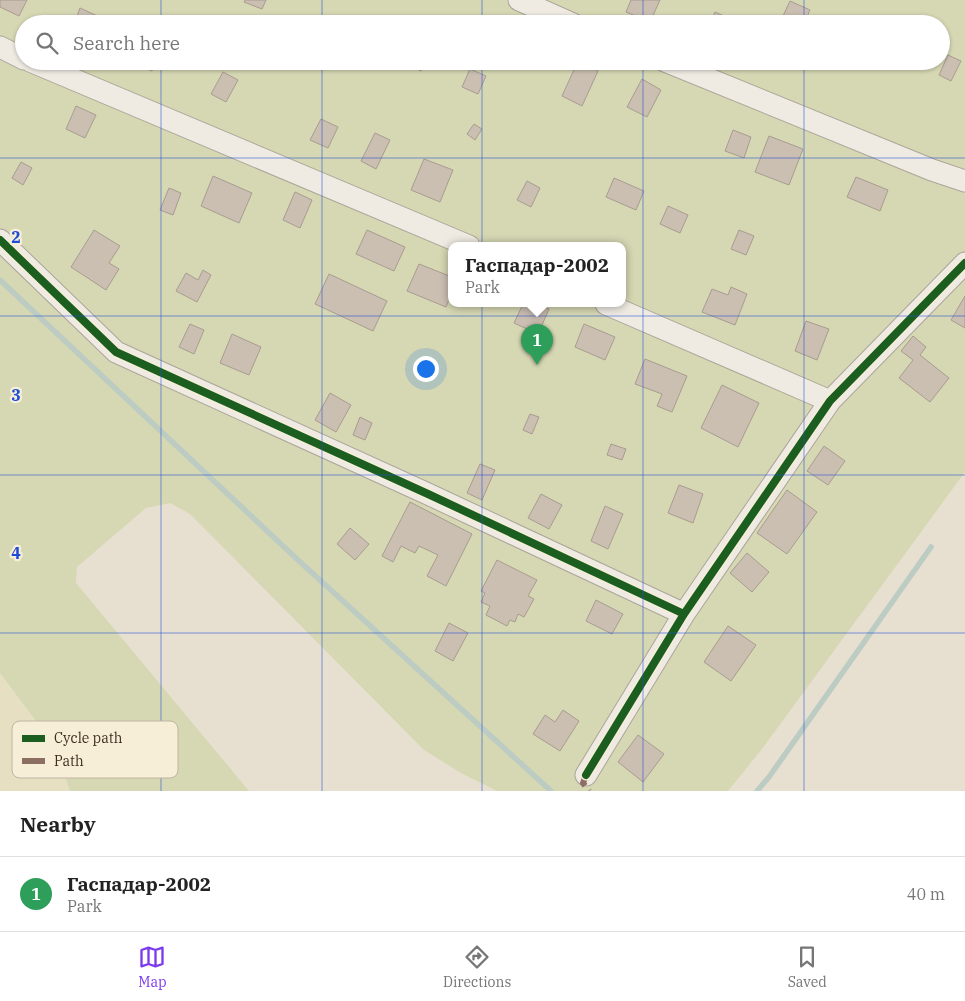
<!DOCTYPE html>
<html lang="en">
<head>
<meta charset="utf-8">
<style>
  :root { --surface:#fff; --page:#f6f6f6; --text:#222; --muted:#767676; --line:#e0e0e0; --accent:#7c3aed }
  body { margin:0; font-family:"IBM Plex Serif",serif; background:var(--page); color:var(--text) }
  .you { position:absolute; left:425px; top:368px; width:18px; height:18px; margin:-12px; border:4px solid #fff; border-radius:50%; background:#1a73e8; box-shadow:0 0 0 8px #1a73e833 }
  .badge { display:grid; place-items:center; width:32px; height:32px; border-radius:50%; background:var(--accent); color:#fff; font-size:16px; font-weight:700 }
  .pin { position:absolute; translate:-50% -41px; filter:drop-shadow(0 1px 2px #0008) }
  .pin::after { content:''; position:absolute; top:26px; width:18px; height:15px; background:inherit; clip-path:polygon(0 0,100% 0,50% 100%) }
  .popup { position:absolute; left:448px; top:242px; width:178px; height:65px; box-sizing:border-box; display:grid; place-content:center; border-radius:10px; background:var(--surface); filter:drop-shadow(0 1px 4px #0005); font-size:16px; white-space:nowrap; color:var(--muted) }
  .popup b { font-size:19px; color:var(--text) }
  .popup::after { content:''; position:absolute; left:50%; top:100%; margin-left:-10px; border:10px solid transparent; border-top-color:var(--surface) }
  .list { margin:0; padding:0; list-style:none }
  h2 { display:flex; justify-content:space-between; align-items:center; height:65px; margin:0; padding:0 20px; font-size:21px }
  h2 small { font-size:16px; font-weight:400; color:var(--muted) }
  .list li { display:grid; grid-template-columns:32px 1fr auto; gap:15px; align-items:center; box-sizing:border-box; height:75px; padding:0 20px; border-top:1px solid var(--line) }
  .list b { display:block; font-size:19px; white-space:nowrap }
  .list p { margin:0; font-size:16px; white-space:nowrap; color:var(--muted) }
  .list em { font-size:16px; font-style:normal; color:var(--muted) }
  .icon { flex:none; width:28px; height:28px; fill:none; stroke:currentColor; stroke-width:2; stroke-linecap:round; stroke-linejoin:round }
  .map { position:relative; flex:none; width:965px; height:791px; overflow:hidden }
  .search { position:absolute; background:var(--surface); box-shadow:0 1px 4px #0004; left:15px; right:15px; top:15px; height:55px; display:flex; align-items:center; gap:12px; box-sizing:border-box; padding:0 18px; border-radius:28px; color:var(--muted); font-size:19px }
  .sheet { height:140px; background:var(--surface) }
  nav { display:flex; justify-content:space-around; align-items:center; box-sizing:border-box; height:70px; border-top:1px solid var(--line); background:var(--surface); font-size:14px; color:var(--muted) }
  nav a { display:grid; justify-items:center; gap:2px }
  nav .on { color:var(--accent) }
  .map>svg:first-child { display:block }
</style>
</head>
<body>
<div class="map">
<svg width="965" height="791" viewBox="0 0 965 791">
  <rect width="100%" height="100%" fill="#e7e0d1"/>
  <path fill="#e6dfc2" d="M0 673 48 737 63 769 70 791H0Z"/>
  <path fill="#d6d7b3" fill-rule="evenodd" d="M0 0H965V472L762 749 728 791H497L461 773 424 750 190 514 170 503 146 508 77 567 76 583 249 791H70L63 769 48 737 0 673ZM24 24H941V61H24ZM452 246H622V304H452Z"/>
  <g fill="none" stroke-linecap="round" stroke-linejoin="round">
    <path stroke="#bcccc2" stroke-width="5.5" d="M0 280 298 560 551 791
      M757 791 769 777 931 547"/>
  </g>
  <path fill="#cbbfb2" stroke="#a89c90" d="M0 0H27L19 16 0 7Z
    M245 0H266L262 9 244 2Z
    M631 0H660L650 22 626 12Z
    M790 1 810 10 804 24H800L783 16Z
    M80 8 106 20 105 24H74Z
    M715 12 733 20 731 24H710Z
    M948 55 961 61 951 81 939 75Z
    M140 61H156L152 71 138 65Z
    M399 61H426L421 71Z
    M578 61 598 71 582 106 562 96Z
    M470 69 486 76 478 94 462 87Z
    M223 72 238 80 226 102 211 94Z
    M642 79 661 90 647 117 627 107Z
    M76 106 96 115 85 138 66 129Z
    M321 119 338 127 328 148 310 140Z
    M474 124 482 129 475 140 467 134Z
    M733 130 751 137 744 158 725 151Z
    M375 133 390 140 376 169 361 161Z
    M769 136 803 149 789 185 755 172Z
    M424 159 453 170 440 202 411 190Z
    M21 162 32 168 23 185 12 178Z
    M213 176 252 193 239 223 201 206Z
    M856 177 888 190 880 211 847 197Z
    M614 178 644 191 636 210 606 197Z
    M527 181 540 188 531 207 517 200Z
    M169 188 181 193 173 215 160 210Z
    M295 192 312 200 300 228 283 220Z
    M668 206 688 215 680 233 660 224Z
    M94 230 120 246 109 263 119 269 106 290 71 267Z
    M367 230 405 247 394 271 356 254Z
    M739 230 754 236 746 255 731 249Z
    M419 264 452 277V292L446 307 407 291Z
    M203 270 211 275 197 302 176 291 186 273 198 280Z
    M329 274 387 301 373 331 315 304Z
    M731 287 747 294 735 325 702 312 712 289 728 295Z
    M965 296V328L951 320Z
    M523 304H537L549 309 538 334 514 323Z
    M806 321 829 329 817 360 795 351Z
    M190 324 204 330 194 354 179 347Z
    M584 324 615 337 605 360 575 347Z
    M232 334 261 347 249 375 220 363Z
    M913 336 926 347 920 355 949 378 930 402 899 378 913 360 901 351Z
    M645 359 687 376 672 412 657 406 662 394 635 384Z
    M722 385 759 403 738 447 701 428Z
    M330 393 351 405 336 432 315 420Z
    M530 414 539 417 532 434 523 430Z
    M360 417 372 423 365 440 353 435Z
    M611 444 626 449 622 460 607 455Z
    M824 446 845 461 828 485 807 471Z
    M480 464 495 470 482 500 467 493Z
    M679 485 703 494 693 523 668 513Z
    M787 490 817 512 787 554 757 533Z
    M541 494 562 505 549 529 528 518Z
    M410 502 472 534 446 586 427 576 438 555 419 546 415 553 401 546 393 562 382 556Z
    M605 506 623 514 608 549 591 541Z
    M350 528 369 544 355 560 337 544Z
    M747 553 769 572 752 592 730 573Z
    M497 560 537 580 528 596 534 599 524 617 518 614 515 622 510 620 507 626 486 615 490 606 481 602 485 593 481 591Z
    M596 600 623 614 612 634 586 621Z
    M449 623 468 633 453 661 435 651Z
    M728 626 756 645 731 681 704 662Z
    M563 710 579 721 560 751 533 734 545 715 555 722Z
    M638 735 664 754 643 782 618 762Z"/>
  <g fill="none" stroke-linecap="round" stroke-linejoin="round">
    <defs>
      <path id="minor" d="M519 0 573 24
        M0 47 24 59
        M30 61 469 246
        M665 61 932 170 965 181
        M0 240 116 352 428 494 684 614
        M606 304 830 401
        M586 775 684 614 830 401 965 263"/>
    </defs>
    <use href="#minor" stroke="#ada599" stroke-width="23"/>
    <use href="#minor" stroke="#efebe3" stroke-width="21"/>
    <path stroke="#8d6e63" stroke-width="6" stroke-dasharray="12 6" stroke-linecap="butt" d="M586 775 583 783 589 791"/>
    <defs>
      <path id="cycleway" d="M0 240 116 352 428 494 684 614
        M586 775 684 614 830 401 965 263"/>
    </defs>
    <use href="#cycleway" stroke="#f7eed8" stroke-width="11"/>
    <use href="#cycleway" stroke="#1b5e20" stroke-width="8"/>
  </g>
  <path fill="none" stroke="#1d4ed8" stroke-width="1" stroke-opacity="0.55" d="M161 0V24M322 0V24M482 0V24M643 0V24M804 0V24M161 61V791M322 61V791M482 61V791M643 61V791M804 61V791M0 158H965M0 316H965M0 475H965M0 633H965"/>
  <rect x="12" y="721" width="166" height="57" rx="8" fill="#f7eed8" stroke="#bfb4a1" stroke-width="1"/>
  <rect x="22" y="735" width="23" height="7" fill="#1b5e20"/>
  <rect x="22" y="758" width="23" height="6" fill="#8d6e63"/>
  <g font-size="14" fill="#3d2e20">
    <text x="54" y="743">Cycle path</text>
    <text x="54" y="766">Path</text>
  </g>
  <g font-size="16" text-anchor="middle" font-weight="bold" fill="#1d4ed8" stroke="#f7eed8" stroke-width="4.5" stroke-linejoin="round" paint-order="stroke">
    <text x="16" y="243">2</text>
    <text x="16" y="401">3</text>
    <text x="16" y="559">4</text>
  </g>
</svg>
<div class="you"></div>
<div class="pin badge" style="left:537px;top:365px;background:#2e9e5b">1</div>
<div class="popup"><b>Гаспадар-2002</b>Park</div>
<div class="search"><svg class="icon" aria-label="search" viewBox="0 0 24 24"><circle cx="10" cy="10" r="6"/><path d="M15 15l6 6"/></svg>Search here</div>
</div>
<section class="sheet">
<h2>Nearby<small></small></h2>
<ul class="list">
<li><span class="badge" style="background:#2e9e5b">1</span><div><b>Гаспадар-2002</b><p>Park</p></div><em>40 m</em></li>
</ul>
</section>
<nav>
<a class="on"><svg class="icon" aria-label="map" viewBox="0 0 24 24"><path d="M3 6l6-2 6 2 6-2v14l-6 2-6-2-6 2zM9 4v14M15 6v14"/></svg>Map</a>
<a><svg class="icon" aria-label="directions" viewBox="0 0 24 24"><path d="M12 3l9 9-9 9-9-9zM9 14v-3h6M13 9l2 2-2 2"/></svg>Directions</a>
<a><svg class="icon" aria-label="saved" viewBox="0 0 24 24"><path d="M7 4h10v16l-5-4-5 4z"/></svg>Saved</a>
</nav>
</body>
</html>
